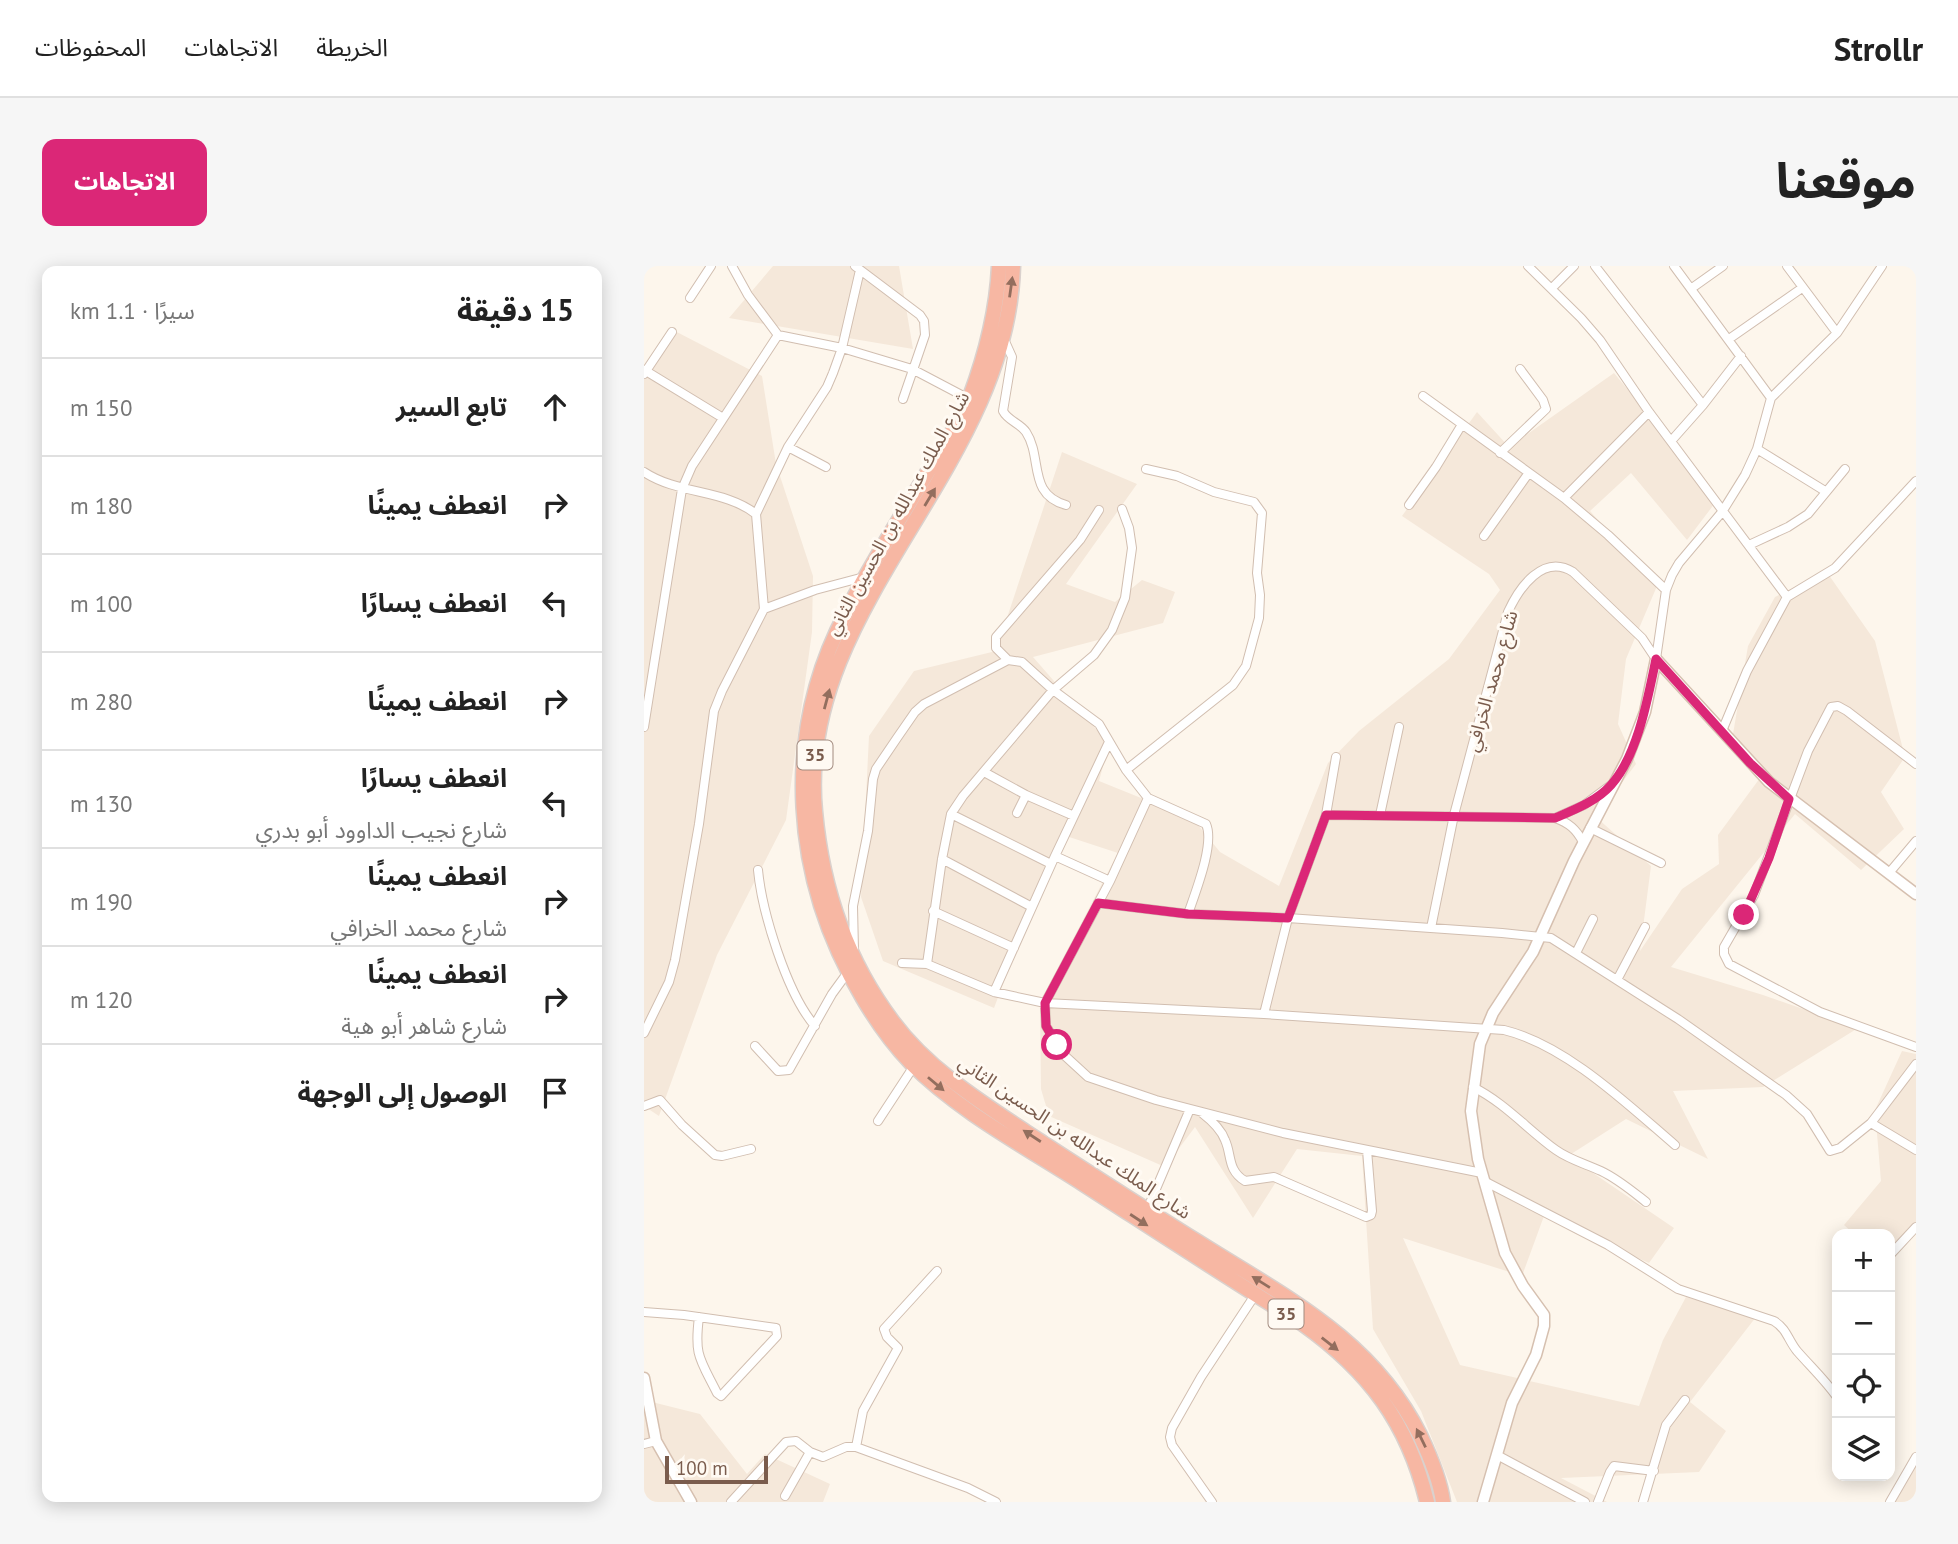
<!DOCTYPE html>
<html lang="ar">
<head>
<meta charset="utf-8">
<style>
  :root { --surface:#fff; --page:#f6f6f6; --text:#222; --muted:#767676; --line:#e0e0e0; --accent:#db2777 }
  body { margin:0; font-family:"PT Sans","Noto Sans Arabic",sans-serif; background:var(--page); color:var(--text); direction:rtl }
  .controls { position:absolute; right:21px; bottom:21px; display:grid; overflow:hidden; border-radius:14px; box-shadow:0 4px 18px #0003 }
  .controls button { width:63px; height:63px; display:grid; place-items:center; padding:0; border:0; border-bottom:2px solid var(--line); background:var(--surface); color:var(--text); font:35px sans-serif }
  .scale { position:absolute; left:21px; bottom:18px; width:103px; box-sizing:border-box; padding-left:7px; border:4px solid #7a5c4d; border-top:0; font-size:19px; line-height:24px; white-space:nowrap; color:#7a5c4d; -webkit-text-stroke:5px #fffaf3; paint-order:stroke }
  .stop { position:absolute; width:21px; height:21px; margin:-16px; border:5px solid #db2777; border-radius:50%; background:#fff }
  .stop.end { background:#db2777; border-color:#fff; box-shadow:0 2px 7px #0008 }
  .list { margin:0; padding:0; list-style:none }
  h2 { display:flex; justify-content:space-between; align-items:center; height:91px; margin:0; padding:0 28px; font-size:30px }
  h2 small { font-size:23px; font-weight:400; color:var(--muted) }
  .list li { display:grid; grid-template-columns:46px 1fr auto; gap:21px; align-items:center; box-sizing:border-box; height:98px; padding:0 28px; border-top:2px solid var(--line) }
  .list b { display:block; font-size:26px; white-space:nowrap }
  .list p { margin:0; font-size:23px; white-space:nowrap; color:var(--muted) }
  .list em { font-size:23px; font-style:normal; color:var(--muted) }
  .icon { flex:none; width:38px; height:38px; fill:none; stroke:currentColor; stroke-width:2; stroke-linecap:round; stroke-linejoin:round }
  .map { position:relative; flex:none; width:1272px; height:1236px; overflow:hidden; direction:ltr; border-radius:14px }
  header { display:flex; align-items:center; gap:42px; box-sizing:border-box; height:98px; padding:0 35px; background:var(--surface); border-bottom:2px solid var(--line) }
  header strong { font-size:33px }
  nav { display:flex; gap:38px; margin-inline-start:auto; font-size:24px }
  .intro { display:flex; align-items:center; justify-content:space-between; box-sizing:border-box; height:168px; padding:0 42px }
  h1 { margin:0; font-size:49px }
  .button { padding:18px 32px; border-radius:14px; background:var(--accent); color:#fff; font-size:24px; font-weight:700 }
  main { display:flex; gap:42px; padding:0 42px }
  aside { flex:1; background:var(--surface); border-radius:14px; box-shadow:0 4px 18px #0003 }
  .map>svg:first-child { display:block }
</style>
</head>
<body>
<header>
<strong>Strollr</strong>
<nav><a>الخريطة</a><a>الاتجاهات</a><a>المحفوظات</a></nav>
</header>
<div class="intro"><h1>موقعنا</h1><a class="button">الاتجاهات</a></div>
<main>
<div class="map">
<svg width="1272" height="1236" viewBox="0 0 1272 1236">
  <rect width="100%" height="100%" fill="#fdf6ec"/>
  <path fill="#f5e8da" d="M129 0H255L269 83 85 52Z
    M25 62 118 110 132 198 169 310 168 366 142 554 73 689 15 850 0 840V101Z
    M970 107 1074 233 1043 274 987 207 946 245 1013 320 982 393 974 458 992 498 952 551 1007 600 996 685 1038 623 1075 598 1074 569 1116 512 1089 468 1104 380 1131 331 1182 305 1231 375 1261 491 1237 526 1260 563 1217 604 1151 548 1027 701 1119 729 1214 762 1119 821 1029 825 1064 893 982 853 924 890 1030 962 1005 997 900 950 878 1010 759 972 816 1099 995 1140 1019 1074 1042 1031 1112 1051 1046 1136 1082 1165 1055 1206 917 1212 963 1236H813L777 1145 729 1063 718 890 653 883 609 952 551 861 521 901 405 850 397 823 396 736 474 587 416 568 350 742 239 695 217 631 225 470 270 405 352 385 418 186 493 218 422 318 471 336 498 314 531 326 519 357 389 391 465 478 455 515 549 553 576 586 635 620 684 497 715 465 805 393 856 324 845 308 758 250 833 146 865 181Z
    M1258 785 1272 788V963L1246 987V968H1210L1200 959 1237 915 1231 844Z
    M0 1134 56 1148 103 1208 121 1188 186 1218 179 1236H0Z
    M1272 1198V1236H1246Z"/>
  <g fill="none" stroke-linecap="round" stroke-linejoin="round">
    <defs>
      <path id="street" d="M88 0 104 29 134 69 198 82 268 103 325 133
        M211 0 276 49 280 55 281 69 259 133
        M884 0 937 52 956 74 1005 146 1143 331
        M951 0 1059 139
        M1030 0 1127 132
        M1143 0 1193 67
        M908 22 930 0
        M1048 22 1079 0
        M46 32 67 0
        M359 71 368 91 359 145C364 155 376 157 382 166 399 192 383 228 422 239
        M1085 73 1158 22
        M0 104 2 105 28 66
        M0 108 2 105 79 152
        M779 130 920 232 964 269 1022 324
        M1028 174 1059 139 1097 90
        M144 181 182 201
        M1113 183 1181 225
        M856 187 902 143 899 134 876 103
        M0 206C35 229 80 223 112 248
        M920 232 1005 146
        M765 239 792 201 817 160
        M840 270 884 208
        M1105 279 1144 261 1164 248 1201 203
        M120 343 171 324 220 311
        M1012 393 1022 324 1028 309 1035 297 1078 246 1101 209 1113 183 1127 132 1193 67 1238 0
        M364 394 352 382V371L436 274 455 244
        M0 461 38 223 48 200 134 69
        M1078 465 1103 405 1143 331 1191 302 1272 215
        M1272 498 1203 445 1194 440 1187 441 1164 485 1110 629 1080 681V688L1085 698 1176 746 1272 781
        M482 504 589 419 602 400 615 352 616 329 613 307 618 247 610 236 570 226 533 210 502 203
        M340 506 382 529 430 550
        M504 532 466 615 401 737 402 760 420 789 444 811 512 834 639 867 838 907
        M373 547 382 529
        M307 548 407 598
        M682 549 911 552 940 539 967 519
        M736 549 755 461
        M911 552C925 557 932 563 939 576
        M946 562 1017 597
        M411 590 466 615
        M298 593 388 641
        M114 604C118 646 143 728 171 760
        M1245 607 1272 575
        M454 637 544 648 644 652 858 667 907 672 1034 753 1142 829 1163 848 1186 885 1196 882 1227 857 1272 884
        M289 645 370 682
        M787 662 810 549 864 346C875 322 899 287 929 306L998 372 1012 393
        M210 684 209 640 224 565 229 513 232 503 253 472 271 446 280 438 364 394 378 396 409 424 455 458 482 504 504 532 562 558C571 578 551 627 544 648
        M932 687 949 653
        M258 697 283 698 350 726 401 737 620 748 860 764C922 779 983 838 1031 879
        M283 698 298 593 307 548 319 530 409 424 450 389 468 364 481 332 488 282 485 262 478 243
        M973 714 1001 661
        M350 726 411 590 465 476
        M620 748 644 652 682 549 692 491
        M0 767 25 716 31 694 55 558 70 445 78 425 120 343 112 248 144 181 183 121 189 107 198 82 216 4
        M111 780 134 805 145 804 188 728 204 706
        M829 821C861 837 884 864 912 884 926 894 942 898 957 905 974 913 988 925 1002 936
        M0 840 16 834 38 859 71 889 78 890 107 883
        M558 847C567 854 577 863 581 874 588 889 583 904 601 915L630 911 722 951 727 949 728 945 723 884
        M234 855 270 800
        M1227 857 1272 798
        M840 915 964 979 1034 1023 1130 1055C1143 1063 1144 1074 1153 1085 1167 1101 1181 1114 1193 1131
        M503 944 546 843
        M1246 989 1272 961
        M0 1046 40 1049 132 1062 133 1070 77 1130 73 1127C56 1093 50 1090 55 1051
        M0 1178 12 1175
        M212 1181 324 1222 352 1236
        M853 1189 941 1236
        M1193 1197V1195
        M141 1230 166 1186
        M87 1236 142 1176 152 1175 166 1186 179 1191 202 1181H212L219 1145 254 1082 243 1071 240 1063 293 1005
        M568 1236 528 1179 526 1171 528 1162 557 1111 611 1029
        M954 1236 966 1206 970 1200 1010 1205
        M999 1236 1022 1159 1041 1134
        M1246 1236 1272 1191"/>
      <path id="secondary" d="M1012 393 1125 516 1272 628
        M0 1112 12 1175 47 1236
        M839 1236 868 1137 892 1089 900 1060V1049L879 1020 861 987 834 893 827 845 836 778 849 747 889 686 930 595 983 493 1001 446 1012 393"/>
      <path id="highway" d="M355 0C353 45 342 88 326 131 315 158 298 183 283 207 256 253 226 299 202 347 137 470 148 614 219 732 233 756 248 777 267 797 313 844 382 881 438 917 511 964 584 1012 659 1058 725 1105 764 1157 783 1236
        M369 0C364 204 151 340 171 545 178 622 203 695 249 756 283 802 335 835 382 866 439 903 496 940 554 976 641 1031 728 1073 776 1169 786 1190 796 1213 799 1236"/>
    </defs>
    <use href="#street" stroke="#d1beb0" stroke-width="10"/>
    <use href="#secondary" stroke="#d6c0b0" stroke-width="13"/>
    <use href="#highway" stroke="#dad1cd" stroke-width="17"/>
    <use href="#street" stroke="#fff" stroke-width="8"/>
    <use href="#secondary" stroke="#fff" stroke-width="10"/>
    <use href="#highway" stroke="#f7b7a3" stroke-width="14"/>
  </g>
  <defs><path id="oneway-solid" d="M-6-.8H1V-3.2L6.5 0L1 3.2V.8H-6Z" transform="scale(1.75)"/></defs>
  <g fill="#936e5e">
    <use href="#oneway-solid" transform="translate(367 21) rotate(-82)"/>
    <use href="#oneway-solid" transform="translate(286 231) rotate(-59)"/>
    <use href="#oneway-solid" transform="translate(183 433) rotate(-75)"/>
    <use href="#oneway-solid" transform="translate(292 818) rotate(40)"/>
    <use href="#oneway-solid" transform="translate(388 870) rotate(-147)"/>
    <use href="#oneway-solid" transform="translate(495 954) rotate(33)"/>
    <use href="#oneway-solid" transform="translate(617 1016) rotate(-148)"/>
    <use href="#oneway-solid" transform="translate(686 1078) rotate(38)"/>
    <use href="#oneway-solid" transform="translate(777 1172) rotate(-116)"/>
  </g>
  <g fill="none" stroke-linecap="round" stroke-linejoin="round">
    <path stroke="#db2777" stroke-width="9" d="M413 779 402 760 401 737 454 637 544 648 644 652 682 549 911 552C930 544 953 535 967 519 994 489 1004 431 1012 393L1106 497 1145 533 1125 592 1100 649"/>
  </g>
  <g text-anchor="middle" stroke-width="6" stroke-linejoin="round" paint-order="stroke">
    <g fill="#fffaf3" stroke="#a28b7f" stroke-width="2">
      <rect x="153.5" y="474.5" width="35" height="29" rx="5"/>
      <rect x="624.5" y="1033.5" width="35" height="29" rx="5"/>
    </g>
    <g font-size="18" font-weight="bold" fill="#7a5c4d">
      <text x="171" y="495">35</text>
      <text x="642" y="1054">35</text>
    </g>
    <g font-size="19" fill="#7a5c4d" stroke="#fffaf3">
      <text transform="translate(253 247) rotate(-61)" y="7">شارع الملك عبدالله بن الحسين الثاني</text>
      <text transform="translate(847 415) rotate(-74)" y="7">شارع محمد الخرافي</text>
      <text transform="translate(431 871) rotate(34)" y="7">شارع الملك عبدالله بن الحسين الثاني</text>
    </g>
  </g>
</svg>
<div class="controls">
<button>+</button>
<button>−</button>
<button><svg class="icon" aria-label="locate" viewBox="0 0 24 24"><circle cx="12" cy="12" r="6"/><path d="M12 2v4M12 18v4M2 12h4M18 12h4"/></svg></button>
<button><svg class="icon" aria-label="layers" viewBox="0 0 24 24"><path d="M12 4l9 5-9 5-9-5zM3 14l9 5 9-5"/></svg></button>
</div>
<div class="scale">100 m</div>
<div class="stop" style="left:413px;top:779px"></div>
<div class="stop end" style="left:1100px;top:649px"></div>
</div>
<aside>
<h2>15 دقيقة<small>سيرًا · 1.1 km</small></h2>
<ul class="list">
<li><svg class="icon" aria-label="ahead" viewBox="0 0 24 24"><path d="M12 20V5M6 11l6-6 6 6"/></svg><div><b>تابع السير</b></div><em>150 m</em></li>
<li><svg class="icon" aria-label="right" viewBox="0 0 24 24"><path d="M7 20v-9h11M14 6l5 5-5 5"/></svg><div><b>انعطف يمينًا</b></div><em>180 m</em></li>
<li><svg class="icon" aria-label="left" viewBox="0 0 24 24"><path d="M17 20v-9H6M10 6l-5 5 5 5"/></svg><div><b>انعطف يسارًا</b></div><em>100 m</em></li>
<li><svg class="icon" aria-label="right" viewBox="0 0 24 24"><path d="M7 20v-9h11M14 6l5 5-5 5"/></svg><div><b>انعطف يمينًا</b></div><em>280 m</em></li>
<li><svg class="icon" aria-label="left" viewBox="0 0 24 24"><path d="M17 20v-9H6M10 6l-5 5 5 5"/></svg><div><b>انعطف يسارًا</b><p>شارع نجيب الداوود أبو بدري</p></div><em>130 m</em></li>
<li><svg class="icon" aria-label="right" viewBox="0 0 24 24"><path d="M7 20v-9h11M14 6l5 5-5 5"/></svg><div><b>انعطف يمينًا</b><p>شارع محمد الخرافي</p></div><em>190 m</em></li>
<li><svg class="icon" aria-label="right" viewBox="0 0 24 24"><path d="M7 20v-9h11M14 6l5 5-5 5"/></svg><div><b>انعطف يمينًا</b><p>شارع شاهر أبو هية</p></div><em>120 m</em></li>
<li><svg class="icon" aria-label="arrive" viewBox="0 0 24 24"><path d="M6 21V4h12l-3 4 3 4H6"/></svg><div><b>الوصول إلى الوجهة</b></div></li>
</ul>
</aside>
</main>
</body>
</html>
